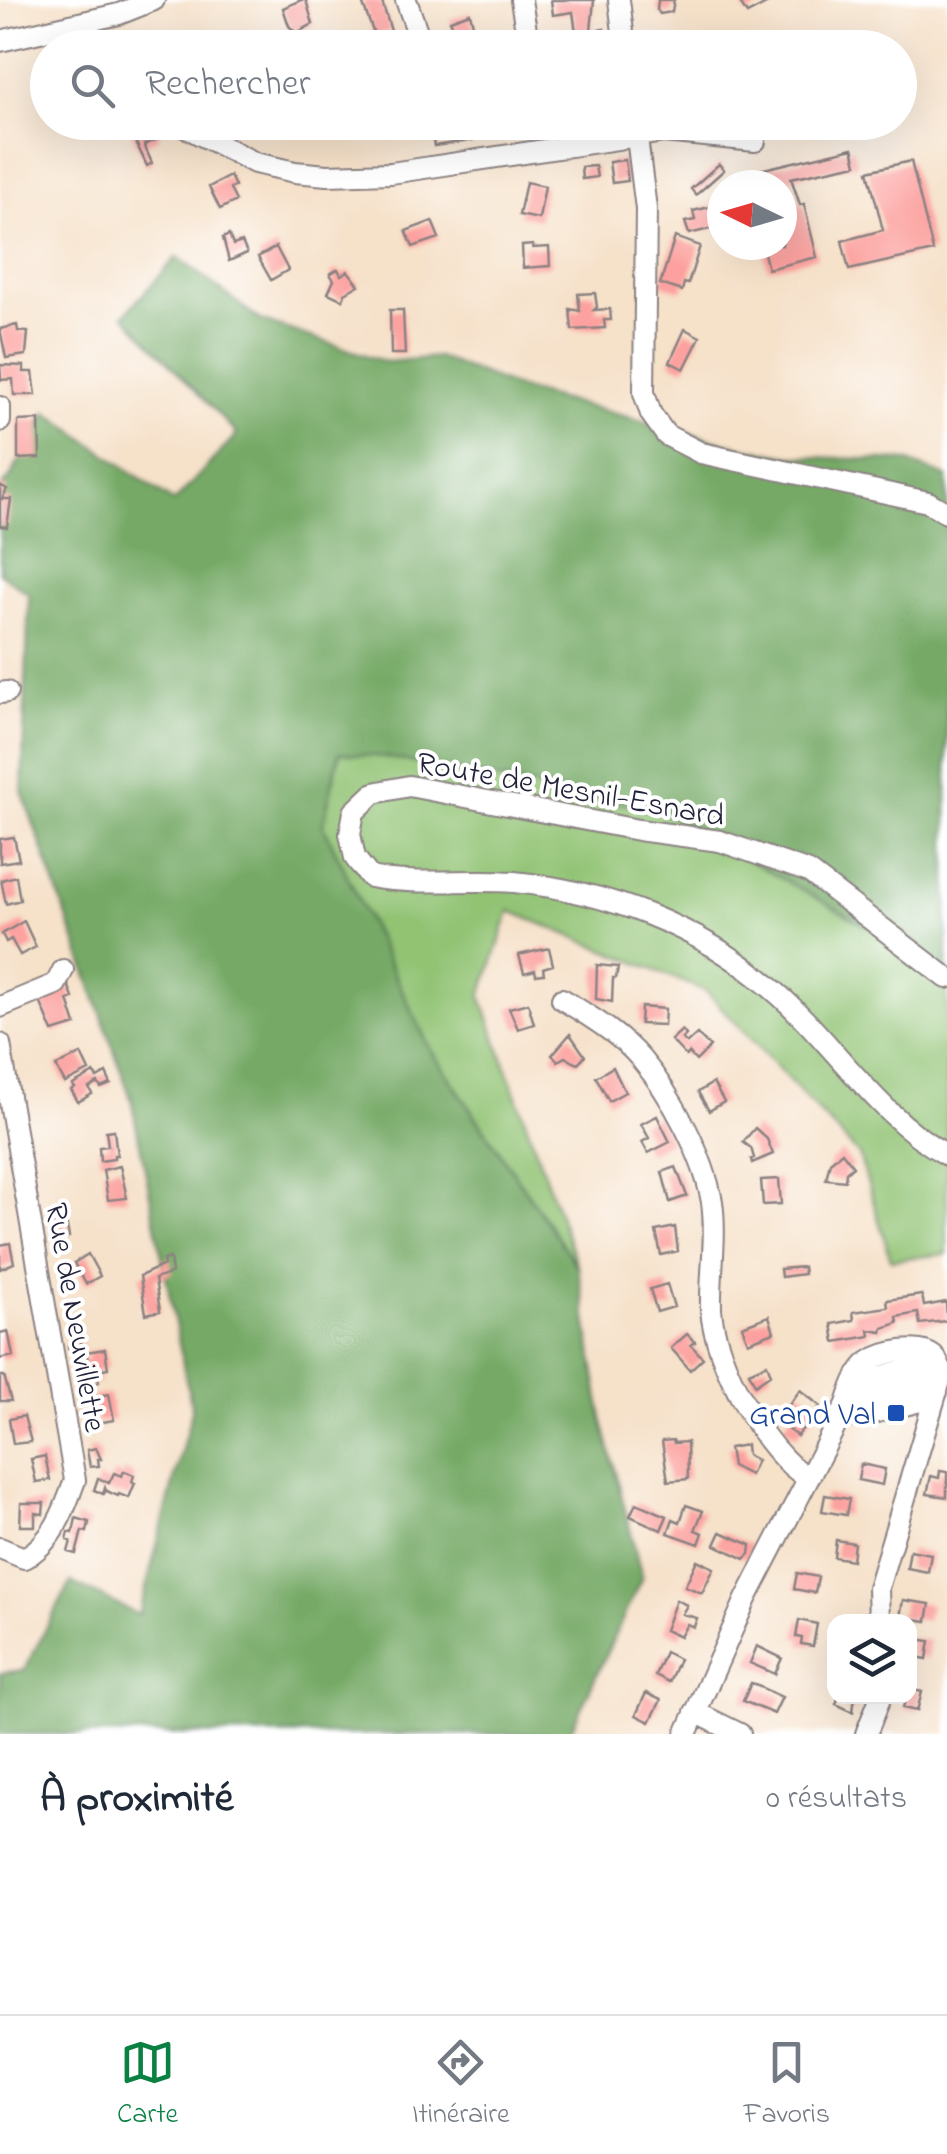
<!DOCTYPE html>
<html lang="fr">
<head>
<meta charset="utf-8">
<style>
  :root { --surface:#fff; --page:#f2f2f3; --text:#1f2937; --muted:#747a83; --line:#e0e1e3; --accent:#0b8043 }
  body { margin:0; font-family:"Indie Flower",sans-serif; background:var(--page); color:var(--text) }
  .controls { position:absolute; right:30px; bottom:30px; display:grid; overflow:hidden; border-radius:20px; box-shadow:0 10px 40px #0002 }
  .controls button { width:90px; height:90px; display:grid; place-items:center; padding:0; border:0; border-bottom:2px solid var(--line); background:var(--surface); color:var(--text); font:50px sans-serif }
  .compass { position:absolute; left:707px; top:170px; width:90px; height:90px; border-radius:50%; background:var(--surface); box-shadow:0 10px 40px #0002; rotate:275deg }
  .list { margin:0; padding:0; list-style:none }
  h2 { display:flex; justify-content:space-between; align-items:center; height:130px; margin:0; padding:0 40px; font-size:42px }
  h2 small { font-size:32px; font-weight:400; color:var(--muted) }
  .icon { flex:none; width:55px; height:55px; fill:none; stroke:currentColor; stroke-width:2; stroke-linecap:round; stroke-linejoin:round }
  .map { position:relative; flex:none; width:947px; height:1734px; overflow:hidden }
  .search { position:absolute; background:var(--surface); box-shadow:0 10px 40px #0002; left:30px; right:30px; top:30px; height:110px; display:flex; align-items:center; gap:25px; box-sizing:border-box; padding:0 35px; border-radius:55px; color:var(--muted); font-size:38px }
  .sheet { height:280px; background:var(--surface) }
  nav { display:flex; justify-content:space-around; align-items:center; box-sizing:border-box; height:140px; border-top:2px solid var(--line); background:var(--surface); font-size:28px; color:var(--muted) }
  nav a { display:grid; justify-items:center; gap:5px }
  nav .on { color:var(--accent) }
  .map>svg:first-child { display:block }
</style>
</head>
<body>
<div class="map">
<svg width="947" height="1734" viewBox="0 0 947 1734">
  <rect width="100%" height="100%" fill="#fff"/>
  <filter id="ink" filterUnits="userSpaceOnUse"><feTurbulence type="fractalNoise" baseFrequency=".01" numOctaves="2"/><feDisplacementMap in="SourceGraphic" scale="20" xChannelSelector="R" yChannelSelector="G"/><feConvolveMatrix kernelMatrix="1 2 1 2 8 2 1 2 1" color-interpolation-filters="sRGB"/></filter>
  <filter id="wash" filterUnits="userSpaceOnUse"><feTurbulence type="fractalNoise" baseFrequency=".0048" numOctaves="4" result="noise"/><feDisplacementMap in="SourceGraphic" scale="40" xChannelSelector="R" yChannelSelector="G"/><feGaussianBlur stdDeviation="2.25" result="paint"/><feColorMatrix in="noise" values="0 0 0 0 0 0 0 0 0 0 0 0 0 0 0 0 0 1.4 0 .05"/><feComposite in="paint" operator="in"/></filter>
  <g filter="url(#wash)">
    <rect width="100%" height="100%" fill="#f6e1c9"/>
    <path fill="#91c373" stroke="#5a7257" stroke-width="2.5" d="M340 752 386 757 661 811 947 971V1254L891 1260 859 1155 706 991 510 911 481 996 578 1268 431 1050 323 825Z"/>
    <path fill="#74a965" stroke="#4b6650" stroke-width="2.5" d="M177 257 260 320 386 362 438 357 521 389 741 447 789 456 906 461 947 477V971L661 811 386 757 339 753 323 825 431 1051 578 1268 602 1418 642 1577 569 1734H0V1673L24 1670 71 1582 139 1615 192 1410 131 1098 22 791 29 594 0 573V488L9 479 47 412 174 502 237 434 124 315Z"/>
    <g id="blocks">
      <path fill="#fca19f" d="M301 0H306L313 24 296 33 289 26 283 8Z
        M367 0 382 2 391 31 375 37 362 2Z
        M551 0H594L591 31 604 29 606 43 597 44 598 48H563L561 35 576 33 573 12 553 15Z
        M658 0H674L672 12 660 14 657 10Z
        M738 0H766L768 3 747 14Z
        M470 13 476 36 460 42 450 20Z
        M254 34 260 48H225L239 42Z
        M649 39 679 46V48H647Z
        M485 122H526L527 131 487 138Z
        M464 123 471 124 474 140 434 146 431 128Z
        M146 124 148 128 154 125 160 138 144 145 152 163 147 166 131 132Z
        M853 148 857 164 791 178 800 205 804 204 817 257 768 269 762 245H782V185H754L751 172Z
        M625 160 628 181 612 183 609 162Z
        M911 161 933 251 849 270 842 241 883 230 868 171Z
        M719 164 724 170 696 195 691 189Z
        M595 166 597 177 582 179 581 167Z
        M230 176 235 186 230 189 236 201 220 209 209 187Z
        M526 182 545 186 539 219 519 215Z
        M722 204V226L689 234 685 222 695 220 693 211Z
        M432 221 439 238 413 247 406 231Z
        M229 235 233 245 242 242 247 253 229 261 223 238Z
        M675 237 700 246 688 284 684 283 682 291 660 284Z
        M533 245V248L549 247 550 266 523 268 522 246Z
        M276 247 288 270 271 280 258 257Z
        M338 269 341 275 348 271 359 285 345 293 343 300 328 293 334 280 330 274Z
        M595 293 597 307 594 310 610 309 611 320H604L605 328 572 330 570 309 580 311 578 294Z
        M390 310H403L405 354H391Z
        M17 325 18 331 28 332 26 355 6 358 0 329Z
        M685 329 700 337 684 369 670 362Z
        M0 365 24 366V372H33L36 395H14L13 379 1 380Z
        M39 420 40 458 18 459V421Z
        M0 485 7 489 2 499H11L7 527 0 526Z
        M14 837 19 860 0 863V839Z
        M16 876 20 900 6 904 1 880Z
        M24 921 36 947 20 955 11 939 6 942 2 934Z
        M549 948 553 965 543 968 544 974 536 975 535 970 524 973 519 955Z
        M597 965 618 967 616 978H613L612 1002 596 999Z
        M68 984 73 998 68 1000 76 1025 53 1032 37 994Z
        M528 1003 534 1024 518 1029 509 1008Z
        M641 1007 665 1009 664 1025 640 1024Z
        M682 1030 686 1035 682 1039 687 1043 697 1034 710 1047 696 1061 689 1053 686 1056 671 1040Z
        M570 1034 585 1056 577 1064 565 1057 558 1061 552 1055Z
        M81 1054 89 1071 65 1083 56 1066Z
        M613 1067 625 1092 609 1101 596 1077Z
        M94 1073 97 1078 106 1073 111 1084 101 1088 98 1083 89 1088 92 1094 78 1102 71 1090 75 1088 73 1085Z
        M713 1083 724 1102 709 1111 698 1092Z
        M657 1116 670 1142 648 1153 642 1142 649 1138 641 1124Z
        M755 1128 767 1139 773 1154 752 1163 751 1159 754 1158 751 1148 743 1142Z
        M114 1130 117 1155H114V1159L100 1161 99 1147 108 1146 106 1131Z
        M842 1152 853 1166 846 1172 845 1181 826 1179 830 1162Z
        M120 1166 127 1198 108 1200 103 1170Z
        M676 1167 687 1196 670 1202 662 1172Z
        M779 1179 781 1204 763 1205 761 1180Z
        M64 1210 69 1237 55 1239 50 1213Z
        M675 1227 678 1251 661 1255 656 1231Z
        M10 1243 14 1263 0 1269V1245Z
        M88 1254 100 1276 86 1284 74 1263Z
        M170 1258 172 1273 155 1279 160 1311 146 1314 140 1276 164 1265 163 1260Z
        M803 1267 804 1274 781 1277 780 1269Z
        M667 1284 674 1307 657 1312 650 1289Z
        M922 1295 924 1306 946 1302 947 1321 920 1324 918 1313 897 1317 898 1323 883 1328 882 1332 869 1330 870 1336 835 1342 832 1324 854 1320 853 1312 888 1307 887 1300Z
        M769 1316 774 1332 748 1342 742 1326Z
        M8 1331 13 1356 0 1359V1333Z
        M687 1334 695 1342 691 1345 703 1358 690 1370 671 1348Z
        M68 1346a7 7 0 1 1 14 0a7 7 0 1 1-14 0Z
        M105 1349 108 1368 97 1370 99 1382 85 1385 84 1378H81V1361L88 1360 86 1352Z
        M767 1364 771 1374 755 1385 749 1372Z
        M0 1376H4L11 1401H0Z
        M800 1390 820 1406 797 1436 783 1426 792 1414 786 1409Z
        M109 1394 114 1420 97 1423 93 1397Z
        M24 1416 31 1442 13 1444 9 1419Z
        M673 1440 674 1443 687 1442 688 1479 668 1481 662 1441Z
        M746 1445 747 1455 757 1460 750 1475 732 1466 729 1448Z
        M96 1448 101 1459H98L99 1466 90 1467 87 1450Z
        M45 1456 50 1480 36 1482 31 1459Z
        M861 1464 885 1469 882 1485 858 1480Z
        M124 1471 134 1475 132 1482 135 1483 129 1498 119 1494 118 1496 106 1491 105 1488 103 1494 94 1490 98 1478 109 1483 114 1473 122 1476Z
        M940 1471 947 1472V1497L927 1494 931 1476 939 1478Z
        M825 1495 849 1499 846 1515 822 1511Z
        M21 1503H44L43 1514 35 1513V1526H20Z
        M636 1503 667 1516 661 1530 630 1516Z
        M686 1505 703 1511 695 1530 703 1533 699 1544 668 1533 673 1519 680 1522Z
        M76 1518 89 1522 87 1532 82 1531 76 1554 68 1552 71 1541 67 1540 69 1532 73 1533Z
        M721 1532 751 1545 750 1554 745 1559 715 1545Z
        M836 1540 854 1543 852 1560 834 1557Z
        M910 1550 931 1554 928 1572 907 1568Z
        M697 1560 714 1568 702 1593 685 1586Z
        M797 1573 818 1577 815 1593 794 1589Z
        M676 1600 687 1605 682 1614 697 1618 694 1627 687 1624 680 1637 665 1630Z
        M903 1600 930 1604 927 1621 900 1617Z
        M799 1620 817 1624 813 1646 801 1644 802 1638 796 1637Z
        M910 1638 930 1641 927 1659 910 1656Z
        M757 1646 782 1658 775 1674 750 1663Z
        M665 1652 679 1659 669 1682 655 1675Z
        M751 1683 782 1697 774 1714 743 1701Z
        M910 1689 922 1692 917 1711 903 1708 906 1696H910Z
        M646 1693 661 1700 650 1722 636 1715Z
        M839 1696H855L853 1712 836 1704Z"/>
    </g>
  </g>
  <g filter="url(#ink)">
    <use href="#blocks" fill-opacity="0" stroke="#8c8282" stroke-width="2.5"/>
    <g fill="none" stroke-linecap="round" stroke-linejoin="round">
      <defs>
        <path id="minor" d="M406 0 423 48
          M521 0 529 48
          M619 0 625 48
          M0 41 119 14 154 0
          M176 122 255 163 295 172 327 175 391 173 664 132 755 141
          M635 122 646 209 644 393 651 414 666 435 701 453 928 502 947 513
          M0 407V421
          M0 693 7 692
          M947 978 809 872 720 841 638 830 409 786 374 793 354 812 350 834 355 858 370 877C418 886 466 878 514 882 606 891 701 927 771 988 832 1039 876 1116 947 1155
          M562 999C589 1016 620 1034 641 1059 671 1094 704 1156 712 1202 717 1238 710 1274 711 1309 714 1360 764 1453 808 1478
          M0 1007 56 984 63 970
          M0 1044 75 1480C65 1509 52 1544 24 1558L0 1548
          M853 1398C876 1374 903 1366 935 1372
          M873 1413 924 1400 937 1392
          M841 1421 864 1406 947 1373
          M879 1622 878 1588 942 1374
          M695 1712 740 1734
          M686 1734 746 1599 847 1404C851 1391 857 1371 869 1362 884 1351 923 1344 936 1359 937 1361 942 1372 942 1374
          M866 1734 881 1696"/>
      </defs>
      <use href="#minor" stroke="#8c8282" stroke-width="24"/>
      <use href="#minor" stroke="#fff" stroke-width="20"/>
    </g>
  </g>
  <rect fill="#1a4fb4" stroke="#fff" stroke-width="4" x="886" y="1403" width="20" height="20" rx="5"/>
  <g text-anchor="middle" stroke-width="8" stroke-linejoin="round" paint-order="stroke">
    <g font-size="32" fill="#22223b" stroke="#fff">
      <text transform="translate(571 788) rotate(10)" y="11">Route de Mesnil-Esnard</text>
      <text transform="translate(77 1317) rotate(80)" y="11">Rue de Neuvillette</text>
    </g>
    <g font-size="32" fill="#164399" stroke="#fff" text-anchor="end">
      <text x="876" y="1424">Grand Val</text>
    </g>
  </g>
</svg>
<div class="controls">
<button><svg class="icon" aria-label="layers" viewBox="0 0 24 24"><path d="M12 4l9 5-9 5-9-5zM3 14l9 5 9-5"/></svg></button>
</div>
<svg class="compass" viewBox="-18 -18 36 36"><path d="M0-13l5 13h-10z" fill="#e53935"/><path d="M0 13l5-13h-10z" fill="#747a83"/></svg>
<div class="search"><svg class="icon" aria-label="search" viewBox="0 0 24 24"><circle cx="10" cy="10" r="6"/><path d="M15 15l6 6"/></svg>Rechercher</div>
</div>
<section class="sheet">
<h2>À proximité<small>0 résultats</small></h2>
<ul class="list">
</ul>
</section>
<nav>
<a class="on"><svg class="icon" aria-label="map" viewBox="0 0 24 24"><path d="M3 6l6-2 6 2 6-2v14l-6 2-6-2-6 2zM9 4v14M15 6v14"/></svg>Carte</a>
<a><svg class="icon" aria-label="directions" viewBox="0 0 24 24"><path d="M12 3l9 9-9 9-9-9zM9 14v-3h6M13 9l2 2-2 2"/></svg>Itinéraire</a>
<a><svg class="icon" aria-label="saved" viewBox="0 0 24 24"><path d="M7 4h10v16l-5-4-5 4z"/></svg>Favoris</a>
</nav>
</body>
</html>
